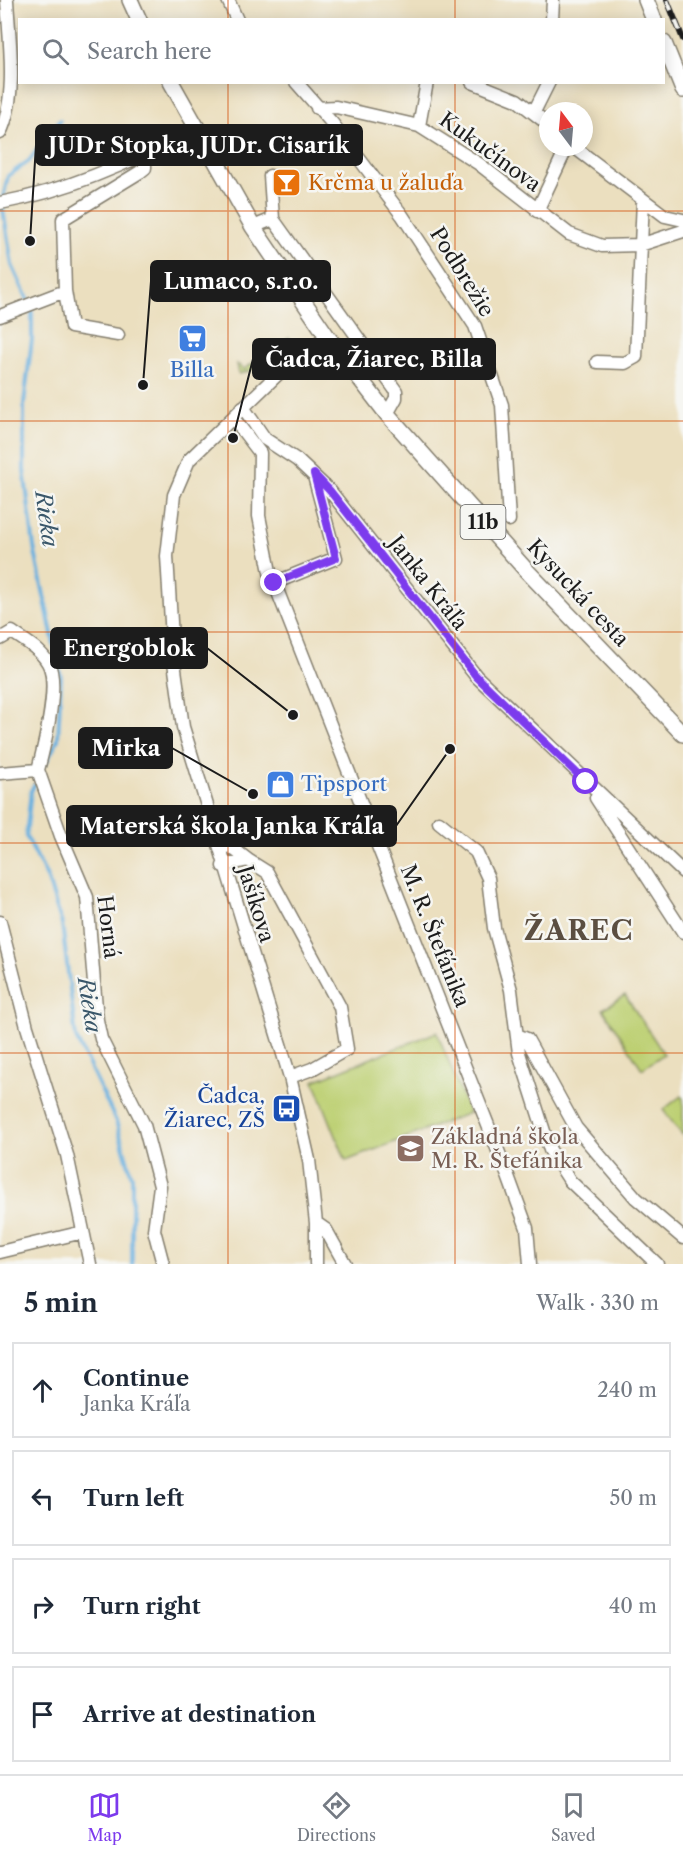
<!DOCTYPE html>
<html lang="en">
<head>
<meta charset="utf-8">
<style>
  :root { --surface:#fff; --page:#f2f2f3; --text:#1f2937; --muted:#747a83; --line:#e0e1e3; --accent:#7c3aed }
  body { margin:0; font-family:"Libre Caslon Text",serif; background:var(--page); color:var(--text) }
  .compass { position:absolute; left:539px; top:102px; width:54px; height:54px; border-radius:50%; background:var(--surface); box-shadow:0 3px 15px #0003; rotate:344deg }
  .stop { position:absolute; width:18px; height:18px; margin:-14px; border:4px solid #7c3aed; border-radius:50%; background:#fff }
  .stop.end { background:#7c3aed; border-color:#fff; box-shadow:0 2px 6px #0008 }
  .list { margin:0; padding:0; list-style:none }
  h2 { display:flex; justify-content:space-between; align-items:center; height:78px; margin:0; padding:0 24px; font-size:26px }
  h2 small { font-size:20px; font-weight:400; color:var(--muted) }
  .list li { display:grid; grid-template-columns:39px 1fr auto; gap:18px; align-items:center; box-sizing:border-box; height:96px; margin:0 12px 12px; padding:0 12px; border:2px solid var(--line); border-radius:0px }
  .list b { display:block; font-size:22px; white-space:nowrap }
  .list p { margin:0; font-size:20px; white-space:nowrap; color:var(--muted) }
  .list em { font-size:20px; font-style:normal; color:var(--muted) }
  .icon { flex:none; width:33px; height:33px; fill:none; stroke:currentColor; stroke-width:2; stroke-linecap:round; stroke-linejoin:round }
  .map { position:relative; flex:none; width:683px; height:1264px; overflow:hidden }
  .search { position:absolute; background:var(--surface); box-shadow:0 3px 15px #0003; left:18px; right:18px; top:18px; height:66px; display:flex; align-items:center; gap:15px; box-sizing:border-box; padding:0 21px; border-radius:0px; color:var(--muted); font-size:22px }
  .sheet { height:510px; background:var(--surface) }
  nav { display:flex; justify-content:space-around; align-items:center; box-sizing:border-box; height:84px; border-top:2px solid var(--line); background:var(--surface); font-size:16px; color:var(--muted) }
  nav a { display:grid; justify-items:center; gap:3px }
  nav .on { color:var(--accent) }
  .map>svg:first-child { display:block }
</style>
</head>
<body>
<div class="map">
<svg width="683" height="1264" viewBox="0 0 683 1264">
  <rect width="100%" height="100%" fill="#f6f6f2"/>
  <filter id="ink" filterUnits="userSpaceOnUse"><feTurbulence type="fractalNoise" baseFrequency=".0167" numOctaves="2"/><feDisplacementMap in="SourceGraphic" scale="12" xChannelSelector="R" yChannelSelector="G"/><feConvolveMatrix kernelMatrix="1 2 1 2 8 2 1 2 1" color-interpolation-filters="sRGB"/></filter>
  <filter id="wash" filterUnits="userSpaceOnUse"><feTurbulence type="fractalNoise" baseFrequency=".008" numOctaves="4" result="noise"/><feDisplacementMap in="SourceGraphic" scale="24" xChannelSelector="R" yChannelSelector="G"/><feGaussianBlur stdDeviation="1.35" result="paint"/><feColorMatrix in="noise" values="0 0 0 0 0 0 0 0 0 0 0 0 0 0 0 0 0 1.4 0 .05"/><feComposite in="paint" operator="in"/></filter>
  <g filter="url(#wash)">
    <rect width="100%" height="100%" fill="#ebdfbf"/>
    <path fill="#bdd073" stroke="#6c7648" stroke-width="1.5" d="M289 338 293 344 261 367 239 374 237 364 244 369Z
      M625 995 664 1054 642 1069 603 1009Z
      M437 1032 469 1113 346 1161 314 1081Z
      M681 1096 683 1099V1136L663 1110Z"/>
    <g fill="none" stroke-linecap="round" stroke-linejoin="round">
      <path stroke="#67b0df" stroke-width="4" d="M45 764 58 740 61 678 34 547 24 470V403L32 339V309L12 265 2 203 8 176 29 161 60 120
        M34 785 31 791 26 836 47 877 62 924 76 1038 116 1121 132 1177V1264"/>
    </g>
  </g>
  <g filter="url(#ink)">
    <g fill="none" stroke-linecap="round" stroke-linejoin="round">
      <defs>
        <path id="minor" d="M228 0 237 20
          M552 20 553 0
          M296 82 332 123 402 215 475 326 502 405 509 520
          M472 82 517 100 548 124
          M317 108 336 107 419 126 479 164 569 234 602 246 640 245 683 231
          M534 112 549 82
          M419 126 427 82
          M0 133C18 97 9 39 7 0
          M574 147 665 216 683 220
          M270 176 273 219
          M0 203C70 190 134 162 195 127
          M537 211 567 147
          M253 227 273 219 396 391V398L387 414
          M65 291 71 327 118 335
          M0 316 65 291 63 219 140 172 145 168V155
          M597 362 625 363 636 357 643 200
          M243 407 265 439 297 460 330 491 476 676 683 872
          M237 423 260 453 259 516 270 572 508 1176 527 1228 530 1264
          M274 583 336 558 314 476
          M0 639 12 632C24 640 41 650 48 663 60 683 44 747 38 770
          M0 773 38 770 61 836 87 897 97 1020 101 1039 144 1125 160 1186 154 1230 163 1264
          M596 798 683 932
          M439 822 476 852 488 878 494 928 511 990 519 1053 550 1150 570 1181 657 1264
          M214 834 248 860
          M223 866 248 860 267 872 340 1007 347 1049 312 1069 290 1077
          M0 922 27 1027 67 1155 90 1264
          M517 1035 527 1039 576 1128 636 1198 683 1238
          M316 1223 326 1230 345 1264
          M0 1252 83 1232
          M316 1264V1223L309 1160 290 1077 183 727 173 655 167 556 174 495 189 460 280 372 327 336"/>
        <path id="major" d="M130 0 139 20
          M646 0 654 20
          M664 43 683 90
          M171 82 253 227 327 336 387 414 526 570 683 734"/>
      </defs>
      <use href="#minor" stroke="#847e6e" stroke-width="15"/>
      <use href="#major" stroke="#847e6e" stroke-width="18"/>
      <use href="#minor" stroke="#fff" stroke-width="12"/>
      <use href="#major" stroke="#fff" stroke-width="15"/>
      <defs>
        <path id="rail" d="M667 0 683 39"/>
      </defs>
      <use href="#rail" stroke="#1c1c1c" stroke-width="6"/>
      <use href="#rail" stroke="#f6f6f2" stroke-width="4" stroke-dasharray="11" stroke-linecap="butt"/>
    </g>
  </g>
  <g fill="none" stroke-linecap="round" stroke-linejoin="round" filter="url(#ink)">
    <path stroke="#7c3aed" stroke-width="8" d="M274 583 336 558 314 474 330 491 476 676 586 782"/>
  </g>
  <path fill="none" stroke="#d4530e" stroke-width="1.5" stroke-opacity="0.55" d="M228 0V20M455 0V20M228 82V1264M455 82V1264M0 211H683M0 421H683M0 632H683M0 843H683M0 1053H683"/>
  <defs>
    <symbol id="bar-square" viewBox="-11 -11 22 22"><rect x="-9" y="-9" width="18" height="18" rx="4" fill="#e8710a" stroke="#f6f6f2"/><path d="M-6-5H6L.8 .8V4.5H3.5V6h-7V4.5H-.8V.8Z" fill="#fff"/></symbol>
    <symbol id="supermarket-square" viewBox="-11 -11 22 22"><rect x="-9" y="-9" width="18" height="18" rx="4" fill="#3f7fe0" stroke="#f6f6f2"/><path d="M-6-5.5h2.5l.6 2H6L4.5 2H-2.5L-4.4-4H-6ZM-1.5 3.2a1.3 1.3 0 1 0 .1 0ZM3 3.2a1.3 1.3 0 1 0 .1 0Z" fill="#fff"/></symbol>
    <symbol id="shop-square" viewBox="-11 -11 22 22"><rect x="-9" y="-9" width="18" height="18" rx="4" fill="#3f7fe0" stroke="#f6f6f2"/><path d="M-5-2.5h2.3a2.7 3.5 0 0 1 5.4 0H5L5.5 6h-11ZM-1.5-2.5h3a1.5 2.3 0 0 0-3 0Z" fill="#fff"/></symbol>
    <symbol id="bus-square" viewBox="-11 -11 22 22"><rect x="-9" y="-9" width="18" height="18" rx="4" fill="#1a4fb4" stroke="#f6f6f2"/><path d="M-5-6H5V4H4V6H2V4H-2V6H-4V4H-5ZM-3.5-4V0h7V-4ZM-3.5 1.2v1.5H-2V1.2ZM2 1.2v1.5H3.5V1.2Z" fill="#fff"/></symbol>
    <symbol id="school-square" viewBox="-11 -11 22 22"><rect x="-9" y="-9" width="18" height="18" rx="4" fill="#8d6e63" stroke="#f6f6f2"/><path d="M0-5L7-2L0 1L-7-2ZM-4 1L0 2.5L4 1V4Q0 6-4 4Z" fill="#fff"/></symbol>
  </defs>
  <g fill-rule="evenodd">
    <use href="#bar-square" x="270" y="166" width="33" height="33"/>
    <use href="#supermarket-square" x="176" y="322" width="33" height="33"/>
    <use href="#shop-square" x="264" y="768" width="33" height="33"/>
    <use href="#bus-square" x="270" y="1092" width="33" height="33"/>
    <use href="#school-square" x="394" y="1132" width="33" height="33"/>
  </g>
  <g text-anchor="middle" stroke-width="5" stroke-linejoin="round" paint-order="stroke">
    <rect fill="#f6f6f2" stroke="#5d5d5c" stroke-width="1.5" x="460.5" y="505" width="45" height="34" rx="4.5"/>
    <g font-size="20" font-weight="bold" fill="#1c1c1c">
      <text x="483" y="529">11b</text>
    </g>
    <g font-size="21" fill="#1c1c1c" stroke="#f6f6f2">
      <text transform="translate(490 152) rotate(36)" y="7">Kukučínova</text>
      <text transform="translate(462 272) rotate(58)" y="7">Podbrežie</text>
      <text transform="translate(428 583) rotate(52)" y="7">Janka Kráľa</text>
      <text transform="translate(578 593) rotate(47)" y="7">Kysucká cesta</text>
      <text transform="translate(256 904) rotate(73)" y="7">Jašíkova</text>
      <text transform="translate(108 927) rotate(83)" y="7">Horná</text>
      <text transform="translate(435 936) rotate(68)" y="7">M. R. Štefánika</text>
    </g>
    <g font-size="21" fill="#c56008" stroke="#f6f6f2" text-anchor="start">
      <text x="308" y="190">Krčma u žaluďa</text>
    </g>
    <g font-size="21" fill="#366cbe" stroke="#f6f6f2">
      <text x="192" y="377">Billa</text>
      <text x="301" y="791" text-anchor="start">Tipsport</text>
    </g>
    <g font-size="21" fill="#164399" stroke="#f6f6f2" text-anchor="end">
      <text x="265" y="1103">Čadca,<tspan x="265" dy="24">Žiarec, ZŠ</tspan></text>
    </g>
    <g font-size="21" fill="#785e54" stroke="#f6f6f2" text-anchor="start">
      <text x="431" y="1144">Základná škola<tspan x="431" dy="24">M. R. Štefánika</tspan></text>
    </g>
    <g font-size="22" font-style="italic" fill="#3a576a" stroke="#f6f6f2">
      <text transform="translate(47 519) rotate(82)" y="8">Rieka</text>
      <text transform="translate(90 1005) rotate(81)" y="8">Rieka</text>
    </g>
    <g font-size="27" font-weight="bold" letter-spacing="1.5" fill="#5b4e41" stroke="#f6f6f2">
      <text x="579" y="940">ŽAREC</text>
    </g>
  </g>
  <path fill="none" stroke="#1c1c1c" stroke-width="2" d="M30 241L36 145M143 385L151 281M233 438L253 359M293 715L207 648M253 794L172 748M450 749L396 826"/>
  <g fill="#1c1c1c" stroke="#f6f6f2" stroke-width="2">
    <circle cx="30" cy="241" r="6"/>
    <circle cx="143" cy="385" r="6"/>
    <circle cx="233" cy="438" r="6"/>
    <circle cx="293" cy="715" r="6"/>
    <circle cx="253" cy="794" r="6"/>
    <circle cx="450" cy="749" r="6"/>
  </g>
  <g fill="#1c1c1c" stroke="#1c1c1c" stroke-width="2">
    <rect x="36" y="125" width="326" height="40" rx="6"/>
    <rect x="151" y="261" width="179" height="40" rx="6"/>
    <rect x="253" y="339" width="242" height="40" rx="6"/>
    <rect x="51" y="628" width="156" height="40" rx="6"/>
    <rect x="79" y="728" width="93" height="40" rx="6"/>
    <rect x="67" y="806" width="329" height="40" rx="6"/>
  </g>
  <g font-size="22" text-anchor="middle" font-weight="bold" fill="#fff">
    <text x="199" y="153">JUDr Stopka, JUDr. Cisarík</text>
    <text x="241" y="289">Lumaco, s.r.o.</text>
    <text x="374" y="367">Čadca, Žiarec, Billa</text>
    <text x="129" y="656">Energoblok</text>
    <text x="126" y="756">Mirka</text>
    <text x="232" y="834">Materská škola Janka Kráľa</text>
  </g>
</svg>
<svg class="compass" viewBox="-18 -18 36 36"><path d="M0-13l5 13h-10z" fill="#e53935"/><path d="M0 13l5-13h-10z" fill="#747a83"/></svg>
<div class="stop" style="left:586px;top:782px"></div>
<div class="stop end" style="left:274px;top:583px"></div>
<div class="search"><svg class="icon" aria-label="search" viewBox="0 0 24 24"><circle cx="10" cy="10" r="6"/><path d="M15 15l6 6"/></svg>Search here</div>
</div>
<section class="sheet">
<h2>5 min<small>Walk · 330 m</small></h2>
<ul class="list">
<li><svg class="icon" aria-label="ahead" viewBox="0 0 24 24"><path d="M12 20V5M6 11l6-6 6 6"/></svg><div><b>Continue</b><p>Janka Kráľa</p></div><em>240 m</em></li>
<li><svg class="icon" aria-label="left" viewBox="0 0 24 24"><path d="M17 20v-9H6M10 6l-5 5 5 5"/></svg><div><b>Turn left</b></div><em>50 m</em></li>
<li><svg class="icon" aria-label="right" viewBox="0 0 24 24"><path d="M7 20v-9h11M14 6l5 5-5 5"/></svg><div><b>Turn right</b></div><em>40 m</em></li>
<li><svg class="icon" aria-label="arrive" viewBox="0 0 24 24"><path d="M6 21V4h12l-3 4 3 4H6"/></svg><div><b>Arrive at destination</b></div></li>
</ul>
</section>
<nav>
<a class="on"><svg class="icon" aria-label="map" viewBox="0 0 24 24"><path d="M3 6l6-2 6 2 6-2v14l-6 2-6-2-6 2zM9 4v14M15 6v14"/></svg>Map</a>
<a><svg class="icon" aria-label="directions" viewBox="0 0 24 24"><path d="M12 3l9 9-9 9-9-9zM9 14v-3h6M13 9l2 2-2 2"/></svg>Directions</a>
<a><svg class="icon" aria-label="saved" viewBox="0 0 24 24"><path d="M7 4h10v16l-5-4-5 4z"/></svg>Saved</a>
</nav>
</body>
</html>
